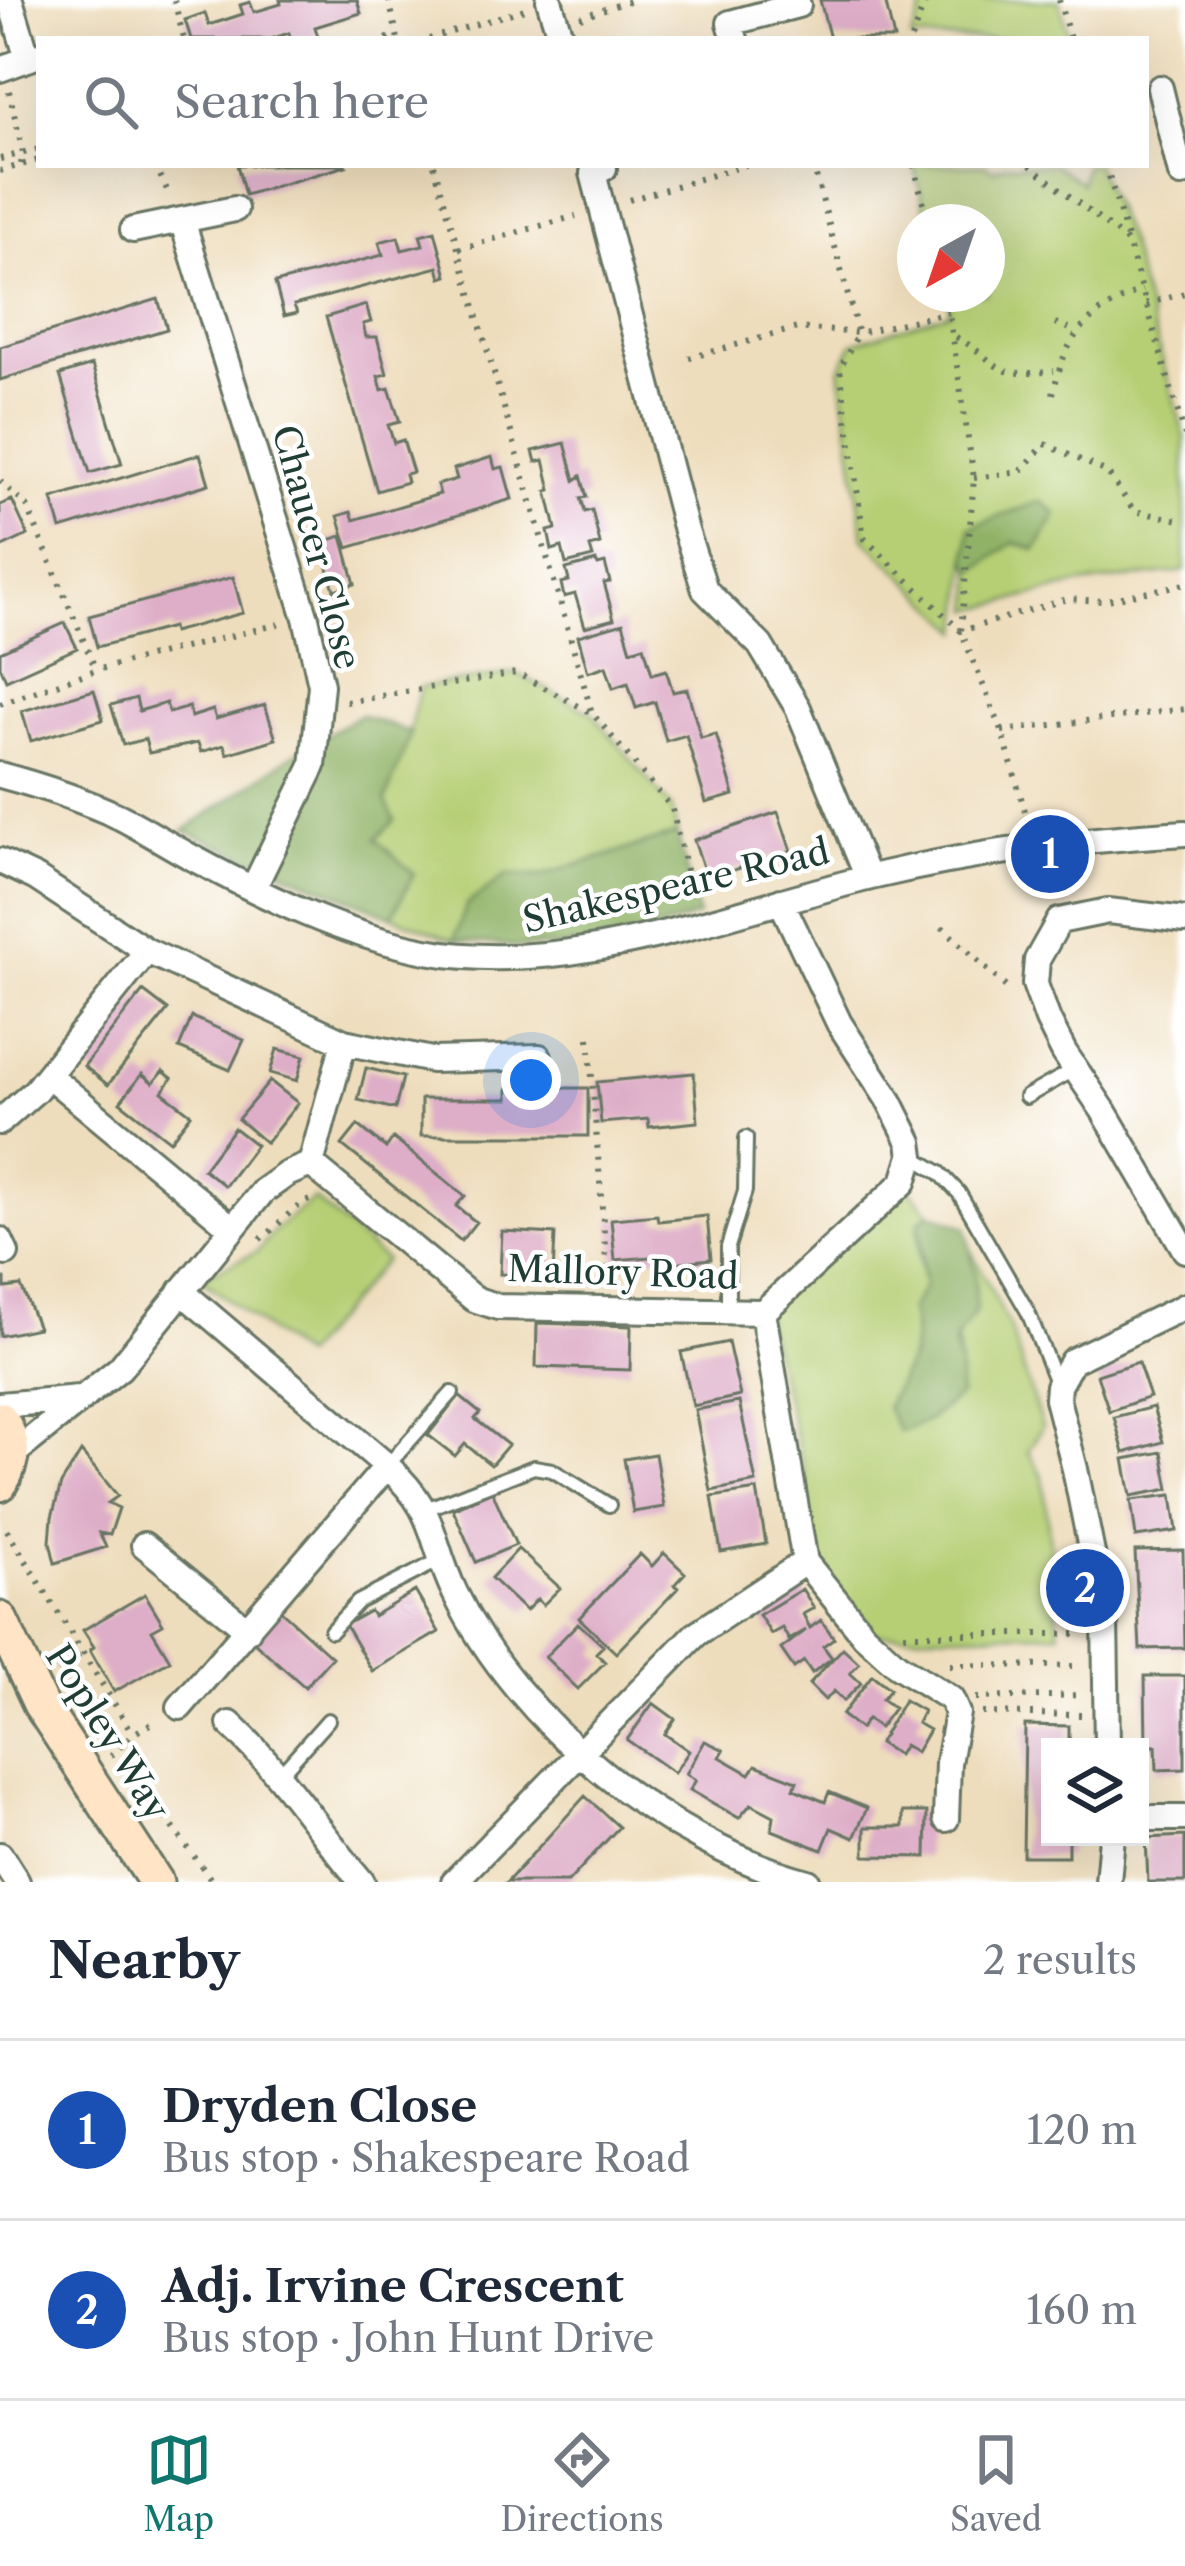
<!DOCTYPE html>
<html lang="en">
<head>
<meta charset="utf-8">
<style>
  :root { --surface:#fff; --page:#f6f6f7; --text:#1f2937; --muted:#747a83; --line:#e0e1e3; --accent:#0f766e }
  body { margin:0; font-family:"Libre Caslon Text",serif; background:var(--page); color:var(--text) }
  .controls { position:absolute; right:36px; bottom:36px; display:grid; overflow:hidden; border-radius:0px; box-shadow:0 12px 48px #0002 }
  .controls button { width:108px; height:108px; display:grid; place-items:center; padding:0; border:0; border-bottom:3px solid var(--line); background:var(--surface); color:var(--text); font:60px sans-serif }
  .compass { position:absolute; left:897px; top:204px; width:108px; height:108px; border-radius:50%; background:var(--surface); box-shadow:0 12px 48px #0002; rotate:220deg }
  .you { position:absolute; left:531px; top:1080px; width:42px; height:42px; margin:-30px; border:9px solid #fff; border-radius:50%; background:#1a73e8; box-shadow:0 0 0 18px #1a73e833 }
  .badge { display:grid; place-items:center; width:78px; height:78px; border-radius:50%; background:var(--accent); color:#fff; font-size:39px; font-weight:700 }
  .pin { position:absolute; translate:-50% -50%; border:6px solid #fff; box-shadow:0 3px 12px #0006 }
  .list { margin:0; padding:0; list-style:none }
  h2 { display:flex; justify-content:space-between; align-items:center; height:156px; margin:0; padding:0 48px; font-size:51px }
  h2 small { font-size:39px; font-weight:400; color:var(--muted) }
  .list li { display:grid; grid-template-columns:78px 1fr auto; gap:36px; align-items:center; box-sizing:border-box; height:180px; padding:0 48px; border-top:3px solid var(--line) }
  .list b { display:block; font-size:45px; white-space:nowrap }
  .list p { margin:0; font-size:39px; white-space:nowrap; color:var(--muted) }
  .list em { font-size:39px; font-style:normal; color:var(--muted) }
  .icon { flex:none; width:66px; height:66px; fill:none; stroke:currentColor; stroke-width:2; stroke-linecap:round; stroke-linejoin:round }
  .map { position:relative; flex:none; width:1185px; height:1882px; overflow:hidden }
  .search { position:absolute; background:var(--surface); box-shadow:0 12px 48px #0002; left:36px; right:36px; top:36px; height:132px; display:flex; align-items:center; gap:30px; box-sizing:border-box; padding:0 42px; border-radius:0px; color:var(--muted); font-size:45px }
  .sheet { height:516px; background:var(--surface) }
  nav { display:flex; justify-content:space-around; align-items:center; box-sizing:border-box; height:168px; border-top:3px solid var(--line); background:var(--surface); font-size:33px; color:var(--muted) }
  nav a { display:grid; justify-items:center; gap:6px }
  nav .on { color:var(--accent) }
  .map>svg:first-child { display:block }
</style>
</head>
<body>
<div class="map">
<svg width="1185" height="1882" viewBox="0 0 1185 1882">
  <rect width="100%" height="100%" fill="#fff"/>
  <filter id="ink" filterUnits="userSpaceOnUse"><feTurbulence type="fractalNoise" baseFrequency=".00833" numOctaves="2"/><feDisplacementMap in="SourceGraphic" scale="24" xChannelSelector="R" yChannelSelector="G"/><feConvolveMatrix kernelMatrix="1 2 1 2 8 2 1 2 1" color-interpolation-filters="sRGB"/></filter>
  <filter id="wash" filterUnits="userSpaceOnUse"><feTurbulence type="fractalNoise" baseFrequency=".004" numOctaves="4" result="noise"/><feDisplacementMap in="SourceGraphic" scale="48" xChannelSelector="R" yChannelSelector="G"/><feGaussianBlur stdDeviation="2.7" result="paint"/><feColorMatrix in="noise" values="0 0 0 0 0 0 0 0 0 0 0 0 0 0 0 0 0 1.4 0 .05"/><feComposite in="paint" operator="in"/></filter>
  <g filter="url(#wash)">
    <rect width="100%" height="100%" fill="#eeddbc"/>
    <path fill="#b6cf75" stroke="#6a8654" stroke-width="3" d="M933 0H1059L1070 39H911L924 6Z
      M914 165H985L993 170 1006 165H1054L1081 183 1085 165H1096L1128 242 1185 437V571L1081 584 972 610 973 572 1014 542 1035 550 1056 515 970 527 961 631 864 538 840 369 853 343 950 312 946 294H987V222H928Z
      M516 673 592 713 672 808 677 834 541 876 506 875 467 904 454 940 392 916 414 874 376 840 394 820 385 801 406 745 420 687Z
      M904 1182 930 1213 919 1222V1257L924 1287 910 1310C919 1344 911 1363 893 1393L960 1365C949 1321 979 1292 970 1248L1010 1328 1042 1427 1028 1452 1043 1476 1059 1633 864 1635 805 1562V1472L763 1312Z
      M314 1199 385 1260 302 1357 200 1278 257 1252 275 1230Z"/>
    <path fill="#90b266" stroke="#58784d" stroke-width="3" d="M1041 501 1057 514 1036 550 1014 542 973 572 967 559 970 527Z
      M360 715 411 733 385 801 395 820 376 839 414 874 392 916 184 831 294 754Z
      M677 834 698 916 600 946 518 947 454 940 467 904 507 875 541 876Z
      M930 1213 966 1227 975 1273 976 1311 954 1341 960 1365V1395L926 1422 899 1432 886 1407C905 1369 922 1353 910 1310L924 1287 919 1221Z"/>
    <g id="blocks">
      <path fill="#deaec8" d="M280 0H357L361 13 315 27 318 37 310 39H291L289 33 271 39H191L185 20 205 13 209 25 243 14 240 5 250 2 254 12 281 4Z
        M820 0H885L894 39H830Z
        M237 165H345L346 166 245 195Z
        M435 231 447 276 441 278 438 267 294 305 297 313 284 316 275 283 383 255 379 242 398 237 402 250 423 245 420 235Z
        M158 299 167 329 0 380V347Z
        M366 305 371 322 363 324 366 337H377L387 374 378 376 382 390 389 388 400 422 388 425 394 443 403 440 413 472 405 474 407 482 377 491 326 317Z
        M92 365 122 464 90 473 60 375Z
        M565 443 575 480 581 476 587 497 581 498 585 512 592 510 600 544 590 547 593 557 566 564 562 547 552 550 548 531 556 529 547 491 551 490 544 460 536 462 533 451Z
        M200 454 209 484 61 529 52 499Z
        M492 457 495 469 503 467 512 499 348 548 338 516 351 512 354 520 440 494 437 485 457 479 454 469Z
        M12 500 28 535 0 548V505Z
        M342 536 355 584 334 590 321 542Z
        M596 561 598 565 605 563 610 582 604 583 614 619 585 627 575 594 564 597 561 583 569 581 566 569Z
        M233 577 243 613 173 632 172 627 97 647 89 616Z
        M65 623 77 648 6 680 0 666V652Z
        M623 623 631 650 644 646 652 674 666 670 673 692 687 689 701 738 716 734 734 795 706 803 686 735 666 741 655 702 636 708 628 683 613 688 606 666 588 672 578 636Z
        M94 690 103 720 31 741 22 711Z
        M136 698 139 711 166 703 169 713 189 707 191 717 213 710 216 719 265 705 276 739 227 754 224 745 201 752 198 743 149 753 145 739 123 745 111 705Z
        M778 812 791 851 707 879 694 840Z
        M143 991 168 1010 108 1085 84 1066Z
        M192 1017 244 1040 230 1070 179 1048Z
        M277 1049 304 1056 297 1081 270 1073Z
        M366 1068 403 1077 395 1109 358 1100Z
        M163 1071 172 1078 162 1092 191 1114 170 1141 120 1102 142 1074 153 1083Z
        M694 1073 698 1122 649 1127 648 1119 601 1123 597 1082Z
        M270 1081 298 1103 266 1143 238 1119Z
        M508 1088H588V1136H421V1099H508Z
        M358 1125 386 1148 393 1138 465 1196 456 1206 476 1222 461 1241 342 1145Z
        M234 1128 256 1145 225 1186 203 1169Z
        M657 1215 658 1221 707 1216 711 1259 663 1264 662 1256 615 1260 611 1219Z
        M502 1231 555 1234 553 1276 500 1274Z
        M0 1278 5 1279V1288L21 1286 38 1328 0 1336Z
        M537 1323 631 1326 630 1370 536 1367Z
        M728 1342 740 1396 693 1406 681 1352Z
        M1138 1362 1150 1397 1109 1411 1097 1375Z
        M459 1396 480 1413 475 1419 508 1445 491 1465 465 1444 455 1456 428 1435Z
        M739 1402 756 1482 711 1491 695 1410Z
        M1153 1407 1163 1442 1124 1453 1114 1417Z
        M81 1452 118 1496 108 1503 119 1508 110 1535 99 1533 106 1547 55 1563 50 1542 52 1517 61 1484Z
        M1162 1452 1169 1489 1131 1496 1124 1459Z
        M655 1454 664 1507 633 1512 624 1459Z
        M757 1490 766 1544 721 1552 712 1497Z
        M492 1491 516 1545 476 1562 453 1509Z
        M1172 1495 1177 1531 1136 1537 1131 1500Z
        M518 1549 560 1588 543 1605 537 1599 526 1611 491 1578Z
        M1183 1550 1185 1648 1140 1649 1135 1551Z
        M664 1553 685 1573 674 1585 678 1588 616 1653 579 1618 640 1554 652 1566Z
        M802 1589 814 1608 803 1614 810 1628 821 1620 834 1638 823 1646 832 1658 812 1673 804 1661 794 1668 781 1649 806 1630 789 1640 782 1628 771 1634 759 1615Z
        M415 1591 439 1632 372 1671 345 1625 370 1611 373 1616Z
        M145 1594 163 1624 152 1630 170 1660 114 1692 90 1650 94 1647 83 1630Z
        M280 1610 332 1657 305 1687 253 1641Z
        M578 1623 603 1646 596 1653 605 1662 578 1689 545 1657Z
        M843 1648 859 1663 850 1673 861 1683 844 1701 834 1691 825 1700 809 1684Z
        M872 1675 890 1689 882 1699 894 1708 879 1728 867 1719 860 1729 842 1715Z
        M1145 1676H1185V1769L1157 1770 1156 1746H1146Z
        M904 1700 923 1711 917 1723 929 1730 916 1752 904 1745 898 1755 879 1743Z
        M653 1703 675 1719 665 1734 689 1751 674 1773 627 1740Z
        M1025 1725 1069 1726V1747H1050V1837H1068V1856H1023Z
        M705 1741 724 1750 720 1757 750 1774 756 1765 797 1781 794 1789 825 1802 829 1792 867 1808 854 1838 831 1828 822 1850 772 1830 774 1816 751 1804 739 1818 690 1790 696 1780 686 1774Z
        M585 1796 619 1827 568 1882H507Z
        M903 1812H927L926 1857 865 1856V1827H903Z
        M1185 1836V1882H1148L1146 1838Z"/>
    </g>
  </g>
  <g filter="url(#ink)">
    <use href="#blocks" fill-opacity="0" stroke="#677564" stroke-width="3"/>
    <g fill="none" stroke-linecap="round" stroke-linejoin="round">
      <defs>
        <path id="lane" d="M1026 1097 1075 1069
          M912 1156 940 1173 959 1193 1028 1312 1057 1385
          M728 1311V1247L745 1191 746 1138
          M387 1466 452 1393
          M426 1509 534 1467 552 1470 609 1505
          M331 1631 358 1602 442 1559
          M280 1774 328 1720"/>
        <path id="street" d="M10 0 28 59
          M549 0 561 39
          M735 39 730 23 798 5
          M0 69 39 55
          M1160 88 1181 174
          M604 168 593 173 686 531 705 590 760 645 798 708 868 878
          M182 220 306 618 321 685 313 766 253 889
          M133 230 235 209
          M0 775C41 786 81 799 120 817 144 829 167 844 191 857 265 897 343 935 426 951 570 978 731 911 871 877 973 853 1080 839 1185 833
          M0 861 36 878 147 951 344 1042 432 1060 539 1057
          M1185 920 1108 911 1059 921 1037 960 1035 984 1048 1020 1064 1052 1103 1110 1185 1250
          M48 1075 232 1228
          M0 1122 35 1091 147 951
          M311 1164 474 1299 498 1307 763 1312 904 1182 912 1156 910 1142 890 1102 839 1023 781 901
          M311 1164 344 1042
          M0 1240 6 1253
          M0 1405 79 1398
          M12 1455 120 1368 263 1191 287 1174 311 1164
          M387 1466C439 1513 428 1537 455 1593 518 1723 668 1845 808 1882
          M144 1545 248 1630
          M805 1562 864 1635 897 1665 951 1699 957 1713 948 1763 946 1819
          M180 1707 387 1466 181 1291
          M230 1724C281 1771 317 1829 362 1882
          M1107 1747 1105 1618 1075 1469 1057 1399 1058 1386 1072 1361 1185 1306
          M1140 1818H1185
          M0 1855 17 1882
          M454 1882 696 1634 805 1562 763 1312
          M1108 1882 1112 1837"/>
        <path id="secondary" d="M0 1419C16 1441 14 1462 0 1484
          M0 1619 40 1704 156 1882"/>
      </defs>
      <use href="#lane" stroke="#677564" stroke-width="18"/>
      <use href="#street" stroke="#677564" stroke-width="30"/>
      <use href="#secondary" stroke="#677564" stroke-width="39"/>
      <path stroke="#677564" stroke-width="6" stroke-dasharray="3 9" stroke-linecap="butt" d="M174 0 184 39
        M389 0 398 39
        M1059 0 1070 39
        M580 17 633 0
        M387 39 396 31
        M429 39 528 8
        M911 39 926 0
        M9 91 23 153 21 164
        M0 159 39 149
        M155 165 169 194
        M434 165 592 713
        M813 165 858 333 951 312
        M914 165 928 222
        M1030 165 1128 242 1185 436
        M1106 165 1127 238
        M0 171 39 160
        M629 200 746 165
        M459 249 576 216
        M946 294 974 478 961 631 1002 731 1029 825
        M1146 304 1185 293
        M1055 323 1076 331
        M956 337C1005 364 987 379 1054 371
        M689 358 797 328 858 333 840 369 864 538 961 631 1067 599 1103 601 1185 584
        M1053 394C1066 334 1086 314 1142 290
        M974 478 1020 472 1045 444 1107 472 1134 511 1185 521
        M0 481 27 506 96 670
        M346 702 516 673 592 713 672 808 693 901
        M0 704 96 670 279 624
        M1002 731 1185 709
        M942 927 1007 988
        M589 1038 608 1286
        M260 1239C279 1228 290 1207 310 1200
        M7 1530 133 1734
        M904 1634H1083
        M950 1665 1081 1666
        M57 1670 84 1652
        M976 1698 1083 1695
        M982 1713 1083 1715
        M111 1756 133 1734 157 1720
        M119 1763 142 1785 213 1882"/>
      <use href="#lane" stroke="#fff" stroke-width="12"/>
      <use href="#street" stroke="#fff" stroke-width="24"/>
      <use href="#secondary" stroke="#ffe4c6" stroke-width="33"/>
    </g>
  </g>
  <g text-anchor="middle" stroke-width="9" stroke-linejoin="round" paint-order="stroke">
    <g font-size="36" fill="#1f3d34" stroke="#fff">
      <text transform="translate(317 547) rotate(75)" y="13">Chaucer Close</text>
      <text transform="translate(676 885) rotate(-13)" y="13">Shakespeare Road</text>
      <text transform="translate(623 1272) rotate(2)" y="13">Mallory Road</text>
      <text transform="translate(108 1732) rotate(58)" y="13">Popley Way</text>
    </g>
  </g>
</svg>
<div class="controls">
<button><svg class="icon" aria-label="layers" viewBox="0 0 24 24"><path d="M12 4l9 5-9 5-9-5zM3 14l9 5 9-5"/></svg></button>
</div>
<svg class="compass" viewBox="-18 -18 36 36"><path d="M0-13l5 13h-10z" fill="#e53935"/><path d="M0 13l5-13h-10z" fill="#747a83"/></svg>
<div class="you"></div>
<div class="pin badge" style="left:1050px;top:854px;background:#1a4fb4">1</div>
<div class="pin badge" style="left:1085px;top:1588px;background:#1a4fb4">2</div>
<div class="search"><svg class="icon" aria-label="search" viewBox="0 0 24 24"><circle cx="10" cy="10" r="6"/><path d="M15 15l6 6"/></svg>Search here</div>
</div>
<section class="sheet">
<h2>Nearby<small>2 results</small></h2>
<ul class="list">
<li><span class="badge" style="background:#1a4fb4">1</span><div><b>Dryden Close</b><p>Bus stop · Shakespeare Road</p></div><em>120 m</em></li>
<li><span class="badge" style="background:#1a4fb4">2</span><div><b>Adj. Irvine Crescent</b><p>Bus stop · John Hunt Drive</p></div><em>160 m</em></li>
</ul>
</section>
<nav>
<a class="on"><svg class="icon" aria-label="map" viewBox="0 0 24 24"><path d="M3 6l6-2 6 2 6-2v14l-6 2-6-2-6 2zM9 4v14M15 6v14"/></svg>Map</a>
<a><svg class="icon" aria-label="directions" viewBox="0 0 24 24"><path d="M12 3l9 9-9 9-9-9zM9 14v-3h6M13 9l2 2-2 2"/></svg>Directions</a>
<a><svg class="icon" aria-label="saved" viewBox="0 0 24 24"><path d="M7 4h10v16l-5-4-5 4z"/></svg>Saved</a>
</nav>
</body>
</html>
